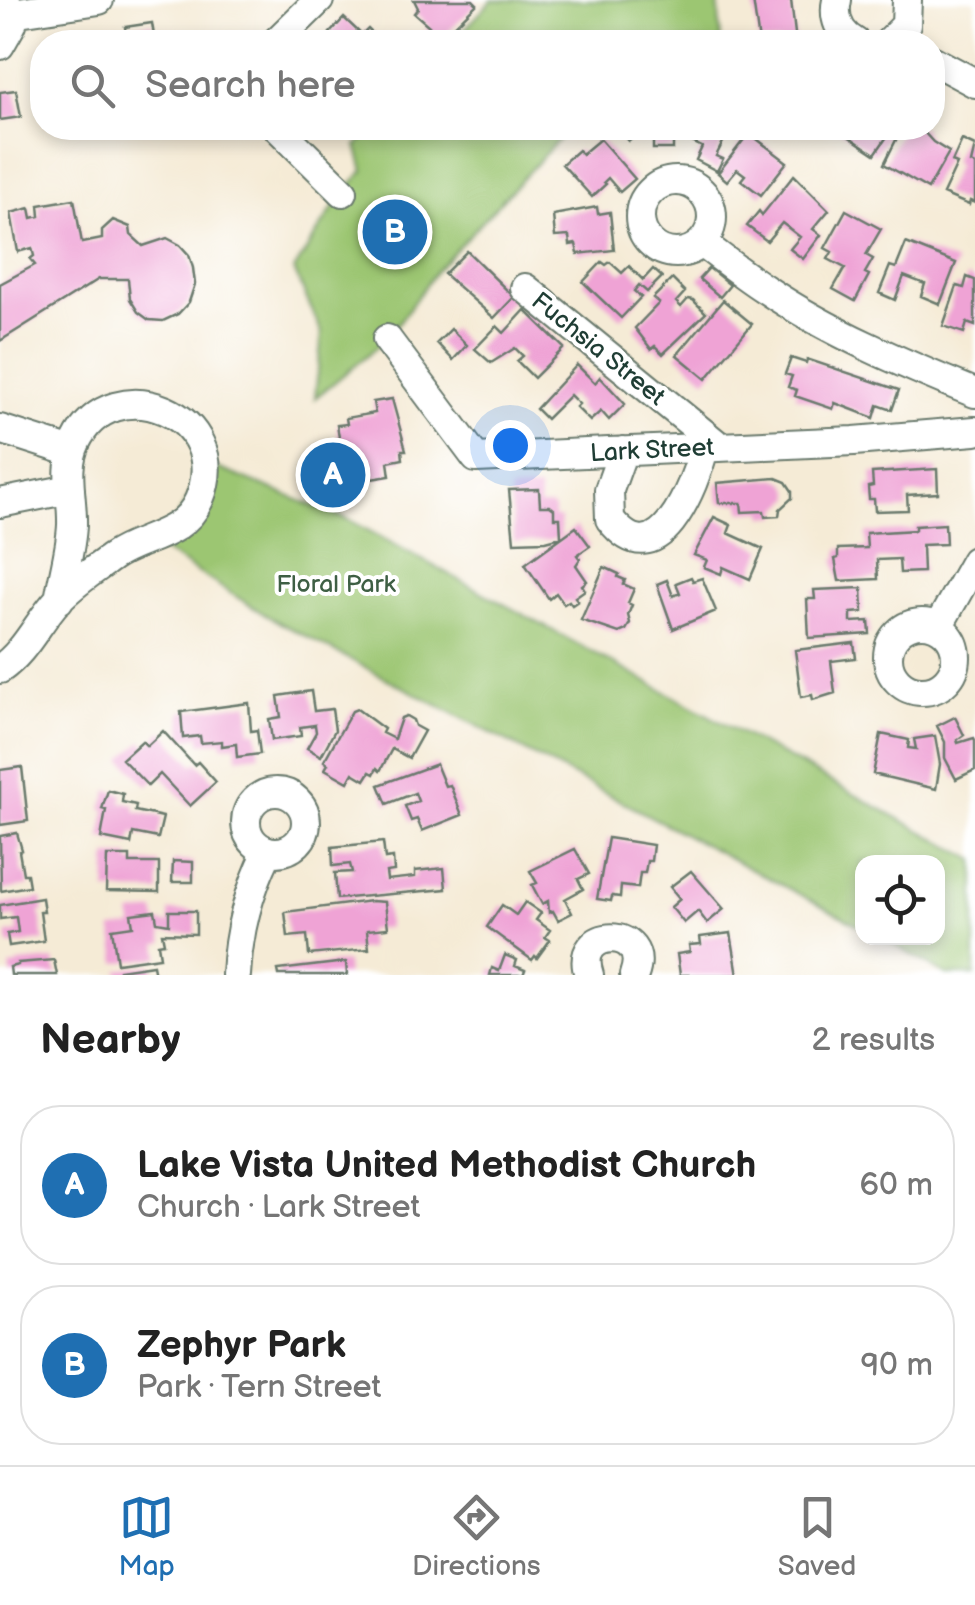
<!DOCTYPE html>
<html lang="en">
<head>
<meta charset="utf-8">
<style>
  :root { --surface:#fff; --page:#f2f2f2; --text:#222; --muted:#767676; --line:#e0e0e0; --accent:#1f6fb2 }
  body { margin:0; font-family:"Balsamiq Sans",sans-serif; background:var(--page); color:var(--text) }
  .controls { position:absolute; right:30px; bottom:30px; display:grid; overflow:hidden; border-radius:20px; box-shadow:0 5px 15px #0003 }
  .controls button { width:90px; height:90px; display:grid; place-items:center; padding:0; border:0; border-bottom:2px solid var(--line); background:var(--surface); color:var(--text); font:50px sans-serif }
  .you { position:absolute; left:510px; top:445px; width:35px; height:35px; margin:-25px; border:8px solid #fff; border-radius:50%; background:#1a73e8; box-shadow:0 0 0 15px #1a73e833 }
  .badge { display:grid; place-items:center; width:65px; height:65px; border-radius:50%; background:var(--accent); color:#fff; font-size:32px; font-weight:700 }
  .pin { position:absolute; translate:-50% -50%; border:5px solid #fff; box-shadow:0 2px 10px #0006 }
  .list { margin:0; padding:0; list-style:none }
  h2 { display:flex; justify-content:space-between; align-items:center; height:130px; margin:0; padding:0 40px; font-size:42px }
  h2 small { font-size:32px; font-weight:400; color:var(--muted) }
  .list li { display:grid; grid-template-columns:65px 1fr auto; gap:30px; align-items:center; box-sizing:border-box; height:160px; margin:0 20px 20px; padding:0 20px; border:2px solid var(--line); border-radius:40px }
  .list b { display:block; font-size:38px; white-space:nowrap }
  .list p { margin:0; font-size:32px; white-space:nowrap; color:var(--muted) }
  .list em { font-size:32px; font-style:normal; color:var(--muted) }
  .icon { flex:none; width:55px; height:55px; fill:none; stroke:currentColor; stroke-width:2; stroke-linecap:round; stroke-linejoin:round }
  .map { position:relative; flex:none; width:975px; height:975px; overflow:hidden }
  .search { position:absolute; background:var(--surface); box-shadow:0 5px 15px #0003; left:30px; right:30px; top:30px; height:110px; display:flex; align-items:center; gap:25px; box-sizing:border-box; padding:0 35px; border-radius:40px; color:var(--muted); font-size:38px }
  .sheet { height:490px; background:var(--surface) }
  nav { display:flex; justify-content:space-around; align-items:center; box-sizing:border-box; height:140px; border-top:2px solid var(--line); background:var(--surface); font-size:28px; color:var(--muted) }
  nav a { display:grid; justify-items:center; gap:5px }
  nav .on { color:var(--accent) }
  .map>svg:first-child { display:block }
</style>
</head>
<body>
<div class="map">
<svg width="975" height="975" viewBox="0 0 975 975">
  <rect width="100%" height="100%" fill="#fff"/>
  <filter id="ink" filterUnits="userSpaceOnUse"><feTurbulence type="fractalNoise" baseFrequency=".01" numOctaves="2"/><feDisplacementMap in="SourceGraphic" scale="20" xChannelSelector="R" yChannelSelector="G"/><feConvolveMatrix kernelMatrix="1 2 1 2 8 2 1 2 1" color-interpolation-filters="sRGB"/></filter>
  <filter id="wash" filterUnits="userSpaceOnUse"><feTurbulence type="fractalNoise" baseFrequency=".0048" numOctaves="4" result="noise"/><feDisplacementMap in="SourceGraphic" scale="40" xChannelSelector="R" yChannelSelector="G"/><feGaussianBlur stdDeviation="2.25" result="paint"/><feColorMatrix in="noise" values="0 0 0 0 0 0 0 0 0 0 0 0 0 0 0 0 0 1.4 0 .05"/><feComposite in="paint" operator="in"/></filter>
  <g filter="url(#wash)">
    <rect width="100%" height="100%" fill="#f5ebd6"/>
    <path fill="#9cc672" stroke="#5e8253" stroke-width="2.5" d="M492 0H718L721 42H453Z
      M374 128H569L435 272 387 339 315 398 322 333 294 270 343 192 364 171 357 145Z
      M207 464 349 520 975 860V975H947L882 938H938V862H862V927L267 616 151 543 168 535Z"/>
    <g id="blocks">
      <path fill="#efa3d5" d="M414 0H473L477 4 438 42 425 31 429 26 414 13 418 8Z
        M753 0H791L796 42H759Z
        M344 18 362 35 368 29 381 42H340L330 33Z
        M152 23 155 42H127L125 27Z
        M16 90 21 117 0 120V92Z
        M617 128H673V149H653V132L643 129 628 141Z
        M696 128H730L716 156 723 159 717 171 696 160 702 147 690 141Z
        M836 128H893L875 154Z
        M902 128H925L923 131 933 142 949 152 928 189 884 164Z
        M749 133 787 162 761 195 741 180 745 175 737 169 727 181 718 173Z
        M600 139 635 179 620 192 608 178 604 182 606 184 592 197 562 164 578 150 582 154Z
        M962 140 975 146 971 163 975 165V203L970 201 969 205 943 194 957 164 952 162Z
        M794 175 829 210 813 229 821 235 803 259 790 249 800 237 782 223 767 241 747 226 759 211 762 215Z
        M74 199 82 243 102 239V230L113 220 130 227 131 235 143 246 167 238 180 245 189 255 193 268 195 284 189 302 178 314 163 321 149 320 138 312 130 299 128 279H99L0 341V284L35 265 30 259 34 256 32 248 18 252 11 213 30 208 32 218 40 216 39 205Z
        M597 207 598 214 610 212 614 250 578 254 576 244 570 245 569 236 555 237 553 215Z
        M846 210 881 229 866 255 873 259 865 273 869 275 855 301 833 289 845 268 828 259 832 252 825 248Z
        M906 243 956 263 940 304 921 296 925 284 904 276 895 300 879 293 890 266 896 268Z
        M467 251 514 297 494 318 444 274Z
        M602 262 606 265 610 262 622 273 629 266 643 280 653 269 662 277 647 292 639 285 634 291 641 297 621 318 583 282Z
        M709 268 730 285 720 297 699 279Z
        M967 277 975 280V326L967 323 964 333 943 326 957 286 964 288Z
        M672 279 685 292 676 302 681 307 688 299 693 300 706 313 663 354 655 346 651 349 635 328 659 303 653 298Z
        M723 300 752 324 706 379 677 355Z
        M525 310 564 348 534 378 517 361 523 356 515 348 491 363 475 349 497 326 504 333Z
        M451 329 467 345 453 360 437 343Z
        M791 358 806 363 807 359 899 390 892 410 878 405 874 418 835 403 833 409 795 396 797 390 788 387 792 376 785 374Z
        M577 365 595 383 600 377 625 404 609 420 601 411 590 421 576 407 579 404 570 395 546 419 536 409Z
        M392 399 406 450H402L403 459 388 462 390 476 371 479 369 465 338 470 335 451 341 450 337 425 347 424 346 418 375 413 373 402Z
        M937 469 938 493 907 495 908 510 875 511 874 499H869L868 487 873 486 872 473Z
        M776 478 786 482 792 491V498L780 509 779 516 765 517 764 511 742 512 741 503H719L717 483Z
        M539 489 540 506H550L554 509V518H560L561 537 546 541 514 542 509 490Z
        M714 517 731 525 728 533 763 549 750 579 723 567 721 574 704 567 707 560 694 555Z
        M945 524 946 544 922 545 923 572 900 573 899 559 877 560 878 579 839 581 835 559 838 558V549L867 548 866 533 915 530V526Z
        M576 527 590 546 577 555 580 559 576 565 587 581 582 585 585 590 575 597 578 601 572 605 569 601 564 604 556 593 549 599 525 564Z
        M604 567 619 574 618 577 625 580 623 584 634 589 628 603 632 605 628 615 630 623 626 630 619 633 581 620Z
        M691 577 693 581 702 578 716 611 673 629 657 584 667 580 673 596 680 593 676 583Z
        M862 588 863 612 851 613V622L869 621 870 634 809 638 807 599H815L814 590Z
        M854 643 856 658 831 661 835 693 813 700 812 695 801 697 795 650Z
        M311 691 314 711 332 709 335 730 321 756 307 748 316 732 315 725 300 727 301 736 272 740 269 719 281 717 278 696Z
        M249 703 251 731 257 730 260 754 237 757 236 744 222 746V741L201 743 200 736 183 738 181 712Z
        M357 709 384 729 382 733 394 739 401 718 406 716 413 720 415 726 424 731 409 758 392 749 380 771 377 768 374 774 370 772 365 780 353 773 348 782 325 769 328 764 324 761 352 711Z
        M955 717 964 735 957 740 958 743 974 738 975 740V770L956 779 945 758V742L937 726Z
        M163 731 194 765 198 762 216 782 190 806 160 774 148 786 122 759 142 741 147 746Z
        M881 734 909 740 908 748 916 749 914 739 935 736 940 764 936 789 873 774Z
        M436 764 445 786 450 785 462 815 422 831 417 819 411 821 405 806 418 801 415 793 387 804 379 785Z
        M22 767 28 821 0 825V770Z
        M108 790 123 794 122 802 136 805 135 811 163 817 158 838 133 833 131 844 101 838 106 810 102 809Z
        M17 833 22 850 19 851 23 874H27L29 886 1 891 0 836Z
        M608 838 653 845 651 861H647L645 873H640L638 888 621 886 620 897 612 896 611 901 597 899Z
        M383 842 385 859 393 858 394 871 386 872 387 880 415 877V871L444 868 446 889 337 899 335 873 352 872 350 864 333 866 332 847Z
        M575 849 589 874 578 879 583 889 565 899 572 913 558 920 553 911 549 913 548 901 542 904 532 885 537 883 530 871Z
        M107 856H130V863H159V892L106 891Z
        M173 861 193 862V882H172Z
        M691 871 724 909 707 923 698 911 684 923 671 907 680 899 670 887Z
        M42 898 44 912H40L44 941 9 946 7 934 18 932 16 917 0 919V905Z
        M371 901 385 902 388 928 367 930 369 949 309 955 307 935 288 937 285 912Z
        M525 902 541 913 536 920 550 930 545 937 550 940 537 958 535 956 532 960 487 927 502 905 516 915Z
        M155 911 157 922 169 924V911H196V934L162 933 164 943 158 944 160 957 117 963 112 929 133 926 131 914Z
        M731 933 738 975H680L677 954 690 952 689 945 701 944 700 937Z
        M505 955 517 960 515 966 525 970 523 975H490L492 968 499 971Z
        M54 960 57 975H11L10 967 18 965V963Z
        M346 962 347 975H279L278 970Z
        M153 965 155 975H120L119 970Z"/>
    </g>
  </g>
  <g filter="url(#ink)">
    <use href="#blocks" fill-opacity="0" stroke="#6a7a6d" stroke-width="2.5"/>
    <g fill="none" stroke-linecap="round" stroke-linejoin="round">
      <defs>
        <path id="minor" d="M837 0C833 18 839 33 855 42
          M12 13 99 0
          M276 42 319 0
          M889 42 906 25 907 0
          M0 45 12 24 6 0
          M932 60 975 83
          M278 128 343 192
          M640 217a36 36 0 1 1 72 0a36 36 0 1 1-72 0Z
          M702 243C722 258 743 275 765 289 829 332 904 364 975 393
          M525 288 719 446
          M387 339 476 458 854 441 975 431
          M0 429 72 452
          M623 451 609 490 610 519C658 582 694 486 705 446
          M0 503 70 489
          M888 657a34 34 0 1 1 68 0a34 34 0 1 1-68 0Z
          M938 627 975 561
          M0 669C26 651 37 623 58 600 73 584 94 570 112 557 140 537 183 537 199 500 235 415 113 365 76 442 63 469 73 497 72 525 71 549 63 575 59 600
          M246 822a30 30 0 1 1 60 0a30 30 0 1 1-60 0Z
          M236 975C238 930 248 892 268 852
          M589 975C572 926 652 926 634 975"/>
      </defs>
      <use href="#minor" stroke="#6a7a6d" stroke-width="32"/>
      <use href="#minor" stroke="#fff" stroke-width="28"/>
    </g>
  </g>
  <g text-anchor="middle" stroke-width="8" stroke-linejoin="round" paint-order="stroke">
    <g font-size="25" fill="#1f3d34" stroke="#fff">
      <text transform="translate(599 348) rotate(39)" y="9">Fuchsia Street</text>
      <text transform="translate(652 449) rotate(-3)" y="9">Lark Street</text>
    </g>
    <g font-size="25" fill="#3e5f44" stroke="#fff">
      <text x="336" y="592">Floral Park</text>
    </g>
  </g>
</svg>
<div class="controls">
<button><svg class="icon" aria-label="locate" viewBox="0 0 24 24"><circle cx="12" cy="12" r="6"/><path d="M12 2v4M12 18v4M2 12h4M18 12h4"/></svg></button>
</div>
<div class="you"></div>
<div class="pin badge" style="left:333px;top:475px">A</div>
<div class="pin badge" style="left:395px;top:232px">B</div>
<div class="search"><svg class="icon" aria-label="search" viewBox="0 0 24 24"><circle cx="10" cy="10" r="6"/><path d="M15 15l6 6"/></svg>Search here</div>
</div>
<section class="sheet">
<h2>Nearby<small>2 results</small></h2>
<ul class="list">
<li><span class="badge">A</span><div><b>Lake Vista United Methodist Church</b><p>Church · Lark Street</p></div><em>60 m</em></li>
<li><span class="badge">B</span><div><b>Zephyr Park</b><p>Park · Tern Street</p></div><em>90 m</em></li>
</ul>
</section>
<nav>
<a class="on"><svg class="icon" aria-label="map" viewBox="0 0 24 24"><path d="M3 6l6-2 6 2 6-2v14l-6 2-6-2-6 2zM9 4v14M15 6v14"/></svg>Map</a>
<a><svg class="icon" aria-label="directions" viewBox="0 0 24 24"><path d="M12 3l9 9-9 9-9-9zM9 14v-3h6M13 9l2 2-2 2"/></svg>Directions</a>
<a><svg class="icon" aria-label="saved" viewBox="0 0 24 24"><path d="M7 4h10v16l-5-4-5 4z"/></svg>Saved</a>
</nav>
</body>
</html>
